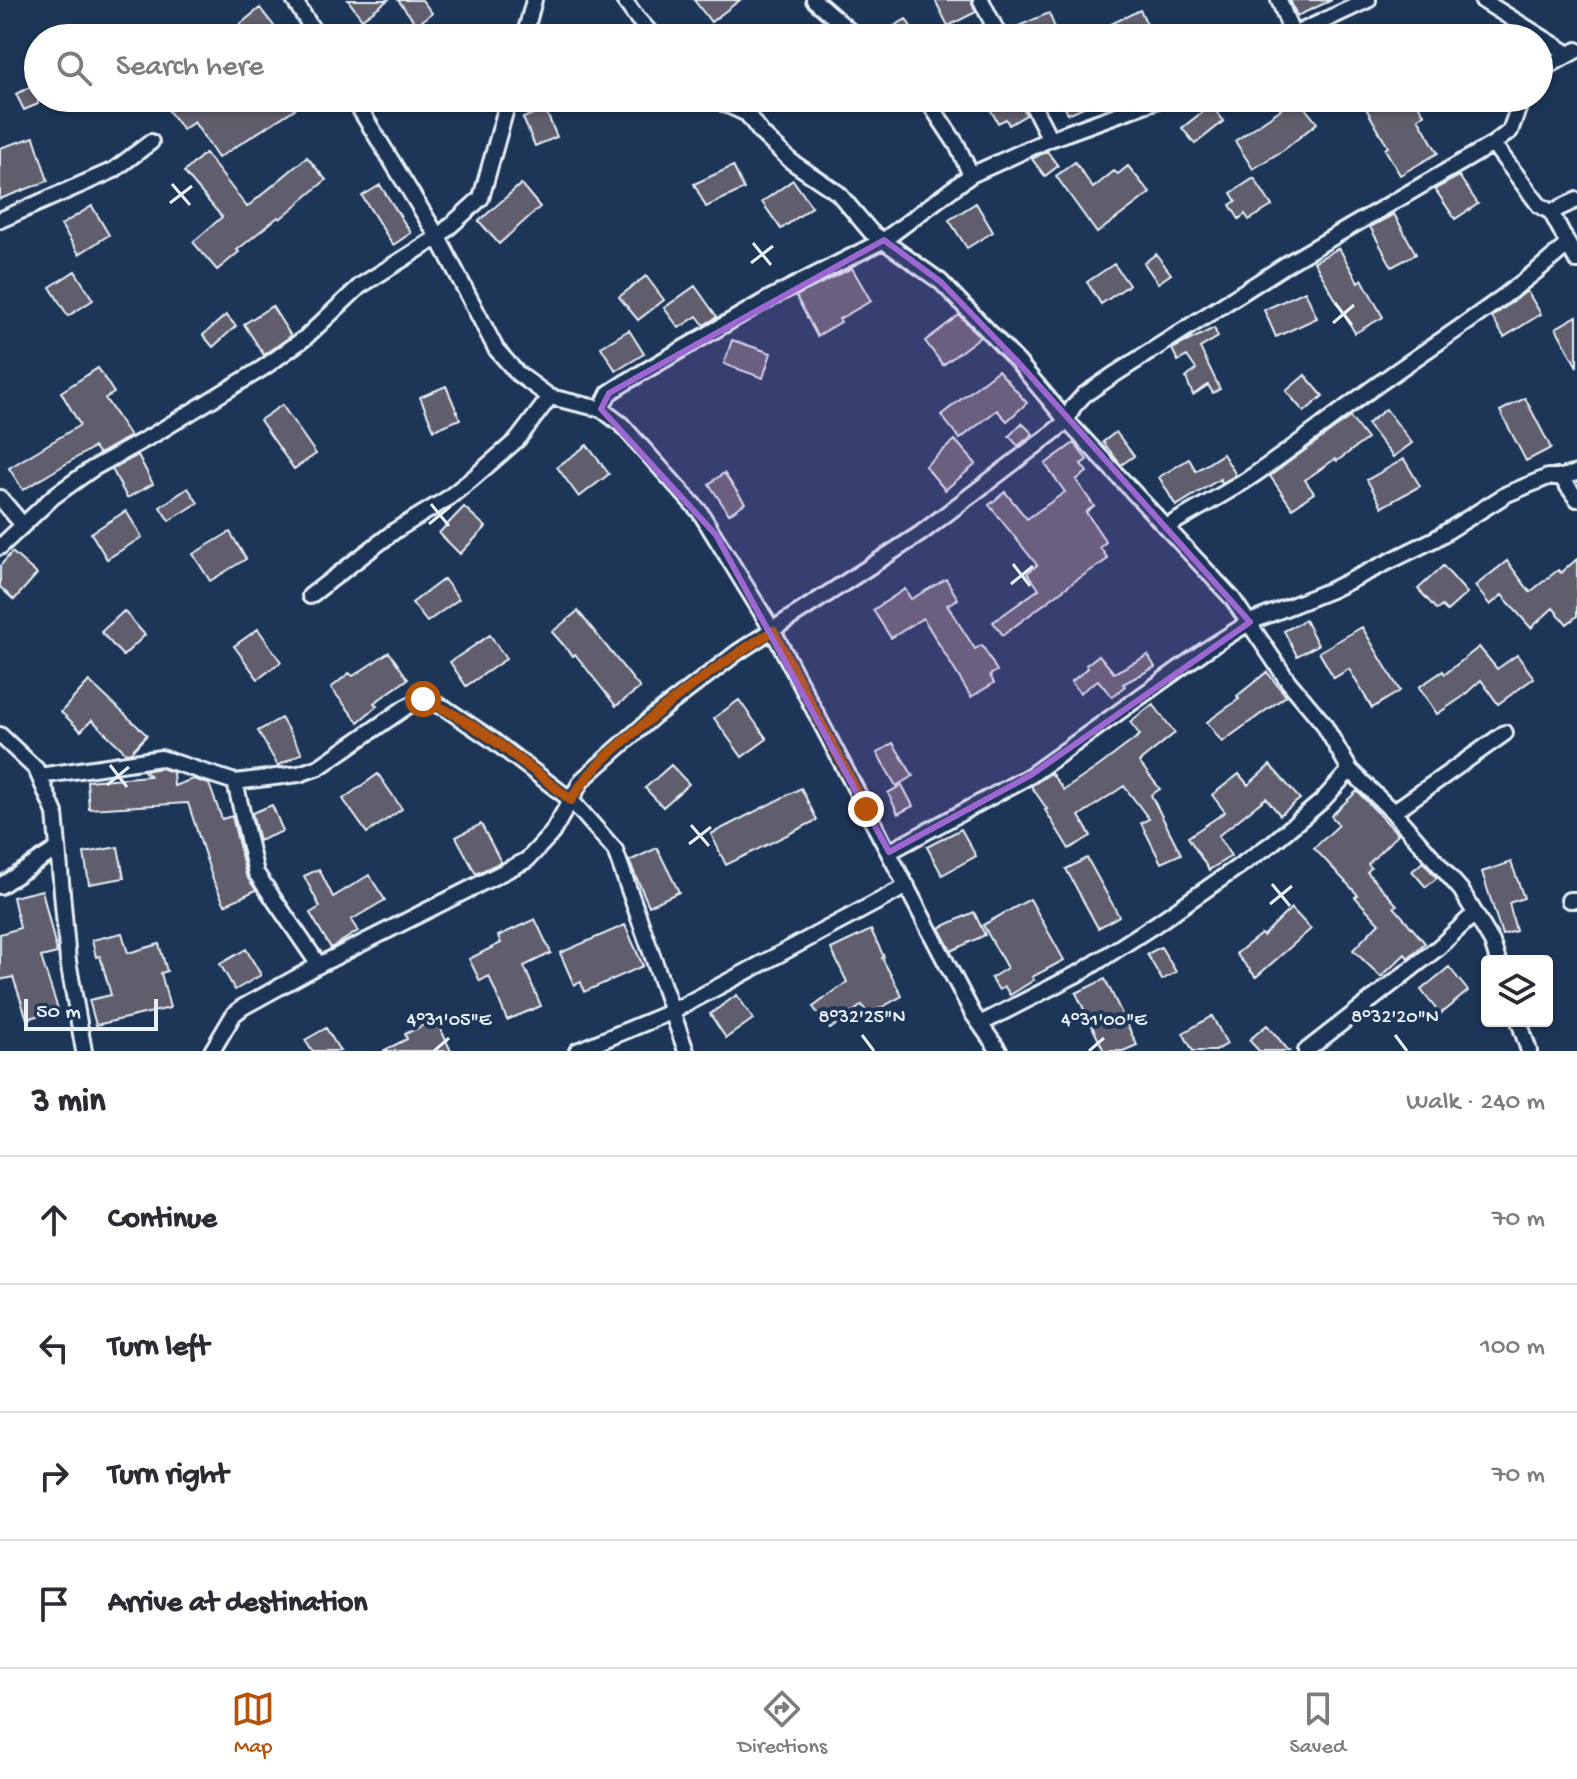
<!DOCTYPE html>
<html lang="en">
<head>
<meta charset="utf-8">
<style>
  :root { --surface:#fff; --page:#f2f2f3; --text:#2b2b33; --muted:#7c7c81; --line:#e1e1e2; --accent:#b45309 }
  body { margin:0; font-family:"Gochi Hand",sans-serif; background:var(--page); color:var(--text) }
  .controls { position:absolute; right:24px; bottom:24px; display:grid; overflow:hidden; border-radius:8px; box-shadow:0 2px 6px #0004 }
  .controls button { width:72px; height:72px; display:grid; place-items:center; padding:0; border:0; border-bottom:2px solid var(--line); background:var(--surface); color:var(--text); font:40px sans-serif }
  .scale { position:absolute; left:24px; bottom:20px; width:134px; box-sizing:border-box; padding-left:8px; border:4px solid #e8f1f8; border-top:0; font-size:22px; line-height:28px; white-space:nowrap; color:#e8f1f8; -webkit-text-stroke:6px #1d3557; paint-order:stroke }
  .stop { position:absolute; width:24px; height:24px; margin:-18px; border:6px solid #b45309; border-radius:50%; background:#fff }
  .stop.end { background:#b45309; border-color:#fff; box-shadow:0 2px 8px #0008 }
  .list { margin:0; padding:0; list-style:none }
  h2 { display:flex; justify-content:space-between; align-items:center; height:104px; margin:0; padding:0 32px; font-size:34px }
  h2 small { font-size:26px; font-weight:400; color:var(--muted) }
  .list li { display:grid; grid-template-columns:52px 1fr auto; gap:24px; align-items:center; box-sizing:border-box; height:128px; padding:0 32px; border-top:2px solid var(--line) }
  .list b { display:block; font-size:30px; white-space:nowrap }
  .list em { font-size:26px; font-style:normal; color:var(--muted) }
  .icon { flex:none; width:44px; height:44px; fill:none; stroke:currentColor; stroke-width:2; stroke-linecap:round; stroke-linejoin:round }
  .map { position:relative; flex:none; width:1577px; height:1051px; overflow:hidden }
  .search { position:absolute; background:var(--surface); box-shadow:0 2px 6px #0004; left:24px; right:24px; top:24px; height:88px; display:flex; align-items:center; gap:20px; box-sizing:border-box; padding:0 28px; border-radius:44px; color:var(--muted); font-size:30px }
  .sheet { height:616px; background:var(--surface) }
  nav { display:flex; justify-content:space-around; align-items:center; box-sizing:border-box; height:112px; border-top:2px solid var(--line); background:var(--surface); font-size:22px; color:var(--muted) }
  nav a { display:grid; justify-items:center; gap:4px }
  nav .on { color:var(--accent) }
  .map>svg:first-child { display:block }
</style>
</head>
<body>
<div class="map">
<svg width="1577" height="1051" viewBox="0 0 1577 1051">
  <rect width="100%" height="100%" fill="#1d3557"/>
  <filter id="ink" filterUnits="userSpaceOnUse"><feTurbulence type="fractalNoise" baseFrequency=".0125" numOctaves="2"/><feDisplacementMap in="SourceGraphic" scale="16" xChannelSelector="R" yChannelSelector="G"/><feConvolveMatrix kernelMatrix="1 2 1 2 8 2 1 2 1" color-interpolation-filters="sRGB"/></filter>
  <g filter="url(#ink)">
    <path fill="#605d6c" stroke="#e8f1f8" stroke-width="2" d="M348 0H388L362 19Z
      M398 0H422L432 13 417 25Z
      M694 0H740L711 22Z
      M935 0H971L976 12 948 26Z
      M1290 0H1332L1297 16Z
      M260 8 278 31 270 38H223Z
      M1140 10 1154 38H1082Z
      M1049 13 1059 38H1020L1016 27Z
      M906 19 918 38H874Z
      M38 83V104L24 110 16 94Z
      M159 98H212L220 108 235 98H312L218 158 194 122 183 130Z
      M984 98H1019L1026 115 1009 125 1006 119 998 123Z
      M1060 98H1104L1068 114Z
      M1297 98 1317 123 1285 149 1253 169 1235 141Z
      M1360 98H1414L1424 114 1418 118 1438 153 1400 175 1385 149 1388 147Z
      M1211 105 1224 121 1195 144 1182 128Z
      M545 109 557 137 535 146 523 118Z
      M34 137 48 181 0 199V148Z
      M1047 151 1058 166 1045 176 1032 159Z
      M205 153 247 207 307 157 326 180 280 219 278 217 237 250 239 252 217 270 193 242 222 217 184 172Z
      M1075 162 1093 188 1114 171 1118 174 1128 166 1150 193 1097 233 1056 176Z
      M733 166 744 189 706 207 694 184Z
      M1459 176 1478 204 1455 219 1435 189Z
      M1254 178 1272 206 1249 220 1245 214 1239 219 1230 205 1236 201 1231 193Z
      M793 180 812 207 781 229 762 202Z
      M521 184 540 207 499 244 479 221Z
      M380 185 411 233 393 245 362 196Z
      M976 203 993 232 967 248 949 220Z
      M92 206 109 235 79 254 61 225Z
      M1394 214 1416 254 1392 267 1370 227Z
      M1339 248 1358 282 1362 279 1383 317 1355 333 1314 262Z
      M1156 254 1171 274 1158 283 1144 263Z
      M1114 264 1129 285 1101 304 1087 282Z
      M852 268 871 301 839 319 841 322 817 336 796 296Z
      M75 271 93 300 68 316 50 287Z
      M646 276 664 300 638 320 619 297Z
      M695 286 717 317 704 325 697 316 679 328 664 308Z
      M1305 291 1317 318 1276 337 1264 310Z
      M1527 291 1541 314 1504 337 1492 317Z
      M272 306 291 336 264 355 244 324Z
      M226 315 236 326 213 347 203 335Z
      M959 315 980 337 943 365 925 341Z
      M1577 316V367L1556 328Z
      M1214 328 1218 337 1200 348 1220 389 1213 393 1208 385 1193 395 1186 378 1196 369 1187 356 1178 361 1172 349Z
      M629 330 644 354 616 371 601 347Z
      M732 340 771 353 763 378 724 364Z
      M98 368 114 393 105 398 130 436 99 454 94 447 23 490 9 468 80 425 61 392Z
      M998 370 1027 403 1007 421 997 410 960 439 941 415Z
      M1305 375 1323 396 1304 412 1286 391Z
      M446 386 460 419 434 430 420 397Z
      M1525 398 1551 448 1526 461 1500 411Z
      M282 405 316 454 294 469 260 420Z
      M1386 409 1412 443 1393 457 1367 424Z
      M1350 417 1367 439 1337 461 1335 459 1305 480 1314 493 1292 508 1270 476Z
      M1022 423 1033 434 1018 446 1009 436Z
      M1116 432 1134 456 1121 465 1103 442Z
      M955 440 976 464 945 490 925 466Z
      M1074 443 1087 460 1081 464 1087 472 1076 480 1094 506 1086 512 1106 542 1100 547 1108 559 1072 583 1003 635 993 622 1039 589 1027 573 1037 565 989 505 1005 492 1027 519 1065 492 1045 464Z
      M587 445 609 474 579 497 557 467Z
      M1223 454 1236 475 1222 483 1220 479 1176 506 1159 477 1189 459 1196 471Z
      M138 455 153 484 127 498 112 469Z
      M1404 459 1420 486 1382 507 1367 480Z
      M724 473 745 503 729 514 709 484Z
      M188 488 198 503 169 521 160 507Z
      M464 507 486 527 460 554 439 533Z
      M126 511 142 537 107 559 91 533Z
      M230 532 246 559 210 581 193 554Z
      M12 552 37 574 14 600 0 587V566Z
      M1577 559V616L1567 624 1553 608 1531 628 1502 595 1490 605 1475 586 1507 561 1530 592 1558 570 1561 573Z
      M1443 566 1467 593 1447 611 1442 606 1437 610 1418 589Z
      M444 579 459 599 427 622 412 603Z
      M946 579 958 599 947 605 975 649 982 645 997 671 990 675 994 683 971 697 923 618 891 638 873 610 905 589 911 599Z
      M124 611 145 635 123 656 101 632Z
      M578 611 640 688 616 706 575 654 573 656 552 632Z
      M1305 620 1318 645 1297 656 1284 631Z
      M1362 627 1400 691 1372 708 1349 669 1334 678 1319 652Z
      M258 629 281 662 258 679 234 646Z
      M490 635 506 659 466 686 450 662Z
      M1479 647 1497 669 1517 655 1534 678 1498 704 1481 680 1461 698 1437 714 1419 687 1443 671 1445 674Z
      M389 652 408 679 374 703 377 706 358 722 331 688 349 673 353 676Z
      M1099 655 1114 673 1148 655 1155 667 1123 684 1125 686 1112 697 1098 680 1080 693 1071 682 1088 668 1086 665Z
      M1267 672 1286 696 1222 742 1207 722 1239 699 1237 696Z
      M89 681 147 735 131 752 126 753 92 720 81 731 61 712Z
      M739 700 767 739 742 757 714 718Z
      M1153 704 1175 733 1139 762 1160 789 1151 795 1181 854 1161 863 1141 823 1149 819 1124 786 1079 816 1091 836 1069 849 1045 810 1047 809 1031 786 1051 773 1064 790 1099 766 1140 735 1130 722Z
      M281 718 302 753 278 766 258 731Z
      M893 743 913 776 896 786 877 753Z
      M671 765 689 784 663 807 645 788Z
      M1270 765 1300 799 1280 815 1266 798 1218 836 1231 856 1209 870 1188 837 1225 812 1212 795 1239 774 1248 785Z
      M160 768 173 772 174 786 193 779 209 784 222 819 232 816 246 875 256 890 225 905 213 880 188 803 89 809 87 781 150 776 144 771Z
      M378 774 402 809 367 833 343 799Z
      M902 785 913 806 898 814 888 793Z
      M801 788 817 820 726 865 711 834Z
      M1357 791 1398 834 1368 864 1371 868 1367 872 1397 905 1394 907 1425 943 1408 958 1405 954 1381 977 1353 950 1379 923 1355 897 1358 895 1314 848 1339 825 1331 816Z
      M272 805 283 831 259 841 252 813Z
      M481 824 501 862 476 874 456 837Z
      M961 829 976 856 942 875 927 847Z
      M118 847 124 878 89 884 84 853Z
      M657 848 679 892 649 906 629 861Z
      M1087 858 1119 916 1098 928 1066 869Z
      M1423 862 1437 878 1426 887 1412 871Z
      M1511 862 1524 898 1509 903 1516 931 1502 935 1482 872Z
      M319 869 333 897 369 875 385 900 351 920 358 931 331 948 310 913 320 907 304 876Z
      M42 890 57 953 41 957 58 1009 27 1019 13 977 0 980V934L20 928 13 897Z
      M1030 899 1064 960 1032 977 1034 980 1010 995 1005 987 999 990 991 978 1007 968 983 925Z
      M1291 908 1311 929 1256 977 1236 954 1261 934 1263 936Z
      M974 912 985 935 951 951 939 928Z
      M535 919 551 953 524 966 541 1006 507 1020 489 976 480 981 469 959 501 943 498 936Z
      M625 925 643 966 584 992 581 982 574 985 560 953Z
      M871 930 884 957 882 958 902 996 868 1015 862 1005 830 1029 813 1007 847 982 831 949Z
      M122 933 128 953 159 944 167 971 161 973 170 1008 96 1025 89 1000 111 995 100 956 96 957 92 940Z
      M1161 947 1176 972 1162 980 1147 954Z
      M246 949 261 975 235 990 220 964Z
      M1449 967 1468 991 1440 1014 1421 990Z
      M1105 979 1137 1045 1123 1051H1104L1076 993Z
      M737 995 753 1019 726 1038 710 1014Z
      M1212 1016 1227 1044 1215 1051H1193L1183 1033Z
      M436 1019 451 1051H383L407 1039 405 1034Z
      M1267 1025 1289 1051H1259L1249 1040Z
      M326 1028 340 1051H312L305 1040Z"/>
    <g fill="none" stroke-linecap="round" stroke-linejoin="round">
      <defs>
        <path id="minor" d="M294 0 318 38
          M624 0 637 18 655 38
          M814 0 858 38
          M981 0 1000 38
          M1279 0 1293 36
          M1482 0 1569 54
          M524 38 534 0
          M1287 38 1368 0
          M1539 71 1577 50
          M353 98 438 237 496 349 517 373 550 397 601 409 621 424 700 512 773 631 973 1014 999 1051
          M712 98 747 114 762 134 792 162 838 193 871 232 941 282 1018 362 1067 421 1232 598 1288 681 1323 723 1350 770 1393 812 1461 890 1492 942 1498 961
          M926 98 957 145 971 175 1050 139 1163 98
          M1029 98 1050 139
          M1493 144 1539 205 1551 212 1577 200
          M1551 212 1577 261
          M0 220 114 170 151 142
          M601 409 609 393 626 382 770 298 884 240 971 175
          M1561 477 1577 499
          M0 498 23 525
          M1166 527C1192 512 1219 497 1245 481 1294 449 1339 411 1387 378 1449 334 1512 295 1568 244
          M0 547 54 496 92 469 155 434 263 368 305 338 360 286 438 237 481 198 509 98
          M310 596 396 530 447 499 472 479 518 439 550 397
          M0 735 36 769 55 813 68 961 84 1051
          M39 776 161 758 235 782 299 774 319 767 406 707 423 699 445 708 491 739 571 800 615 850 686 1051
          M235 782 256 873 319 965
          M1393 812 1505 733
          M889 852 1031 775 1204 651 1250 622 1331 590 1435 539 1507 494 1548 477H1561L1577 473
          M0 886 57 849
          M1569 900H1577
          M1519 1021 1529 1051
          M980 1024 1083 971 1156 924 1271 844 1322 801 1350 770
          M212 1051 234 1014 243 1007 319 965 527 860 552 833 582 780 654 716 738 652 920 534 1051 434 1067 421 1073 407 1084 395 1112 376 1290 262 1493 144 1510 131 1522 98
          M577 1051 671 1012 907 886
          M1306 1051 1439 947 1474 914"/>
      </defs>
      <use href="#minor" stroke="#e8f1f8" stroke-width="20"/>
      <use href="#minor" stroke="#1d3557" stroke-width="14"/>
    </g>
  </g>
  <g fill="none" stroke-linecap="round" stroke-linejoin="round" filter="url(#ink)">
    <path stroke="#b45309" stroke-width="10" d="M423 699C478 722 524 764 571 800 588 771 613 751 638 729 681 693 725 660 773 631L866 809"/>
  </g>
  <path fill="#9c67d0" fill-opacity="0.2" stroke="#9c67d0" stroke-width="6" stroke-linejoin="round" d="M884 240 941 282 1018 362 1250 622 1031 775 889 852 716 535 601 409 609 393Z"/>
  <path fill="none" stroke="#e8f1f8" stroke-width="3" d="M172 184 190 205M170 203 192 186M753 243 771 265M751 263 773 246M1335 303 1352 325M1333 323 1354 305M431 504 449 526M429 524 451 506M1013 564 1030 586M1011 584 1033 566M110 765 127 787M107 785 129 767M691 825 709 846M689 844 711 827M1272 884 1290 906M1270 904 1292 886M862 1035 874 1051M1395 1035 1407 1051M434 1051 449 1038M1089 1051 1104 1038"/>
  <g font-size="20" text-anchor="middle" fill="#e8f1f8" stroke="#1d3557" stroke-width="8" stroke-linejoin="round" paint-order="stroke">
    <text x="862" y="1022">8°32'25"N</text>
    <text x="1395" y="1022">8°32'20"N</text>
    <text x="449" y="1025">4°31'05"E</text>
    <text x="1104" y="1025">4°31'00"E</text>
  </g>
</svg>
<div class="controls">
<button><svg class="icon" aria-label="layers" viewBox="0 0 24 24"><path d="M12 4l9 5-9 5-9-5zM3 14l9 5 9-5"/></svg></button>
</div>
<div class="scale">50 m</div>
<div class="stop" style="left:423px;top:699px"></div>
<div class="stop end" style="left:866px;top:809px"></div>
<div class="search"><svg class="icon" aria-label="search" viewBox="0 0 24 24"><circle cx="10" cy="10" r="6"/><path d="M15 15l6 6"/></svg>Search here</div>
</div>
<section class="sheet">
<h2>3 min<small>Walk · 240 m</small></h2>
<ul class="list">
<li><svg class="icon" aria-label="ahead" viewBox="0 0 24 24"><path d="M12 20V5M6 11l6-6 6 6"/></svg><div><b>Continue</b></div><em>70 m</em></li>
<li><svg class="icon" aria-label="left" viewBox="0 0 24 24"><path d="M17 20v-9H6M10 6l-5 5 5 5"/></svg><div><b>Turn left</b></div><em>100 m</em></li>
<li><svg class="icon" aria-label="right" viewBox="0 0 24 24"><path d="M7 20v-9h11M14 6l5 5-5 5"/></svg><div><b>Turn right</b></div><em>70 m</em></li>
<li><svg class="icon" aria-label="arrive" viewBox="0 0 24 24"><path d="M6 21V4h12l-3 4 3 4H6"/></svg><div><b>Arrive at destination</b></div></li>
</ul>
</section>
<nav>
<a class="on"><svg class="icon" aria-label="map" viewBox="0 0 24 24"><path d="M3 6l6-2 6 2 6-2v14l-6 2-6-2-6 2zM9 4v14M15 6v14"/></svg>Map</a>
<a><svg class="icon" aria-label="directions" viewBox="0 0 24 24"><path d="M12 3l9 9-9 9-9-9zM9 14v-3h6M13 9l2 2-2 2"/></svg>Directions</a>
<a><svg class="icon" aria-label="saved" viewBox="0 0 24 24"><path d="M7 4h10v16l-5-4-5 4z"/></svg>Saved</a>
</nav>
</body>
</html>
